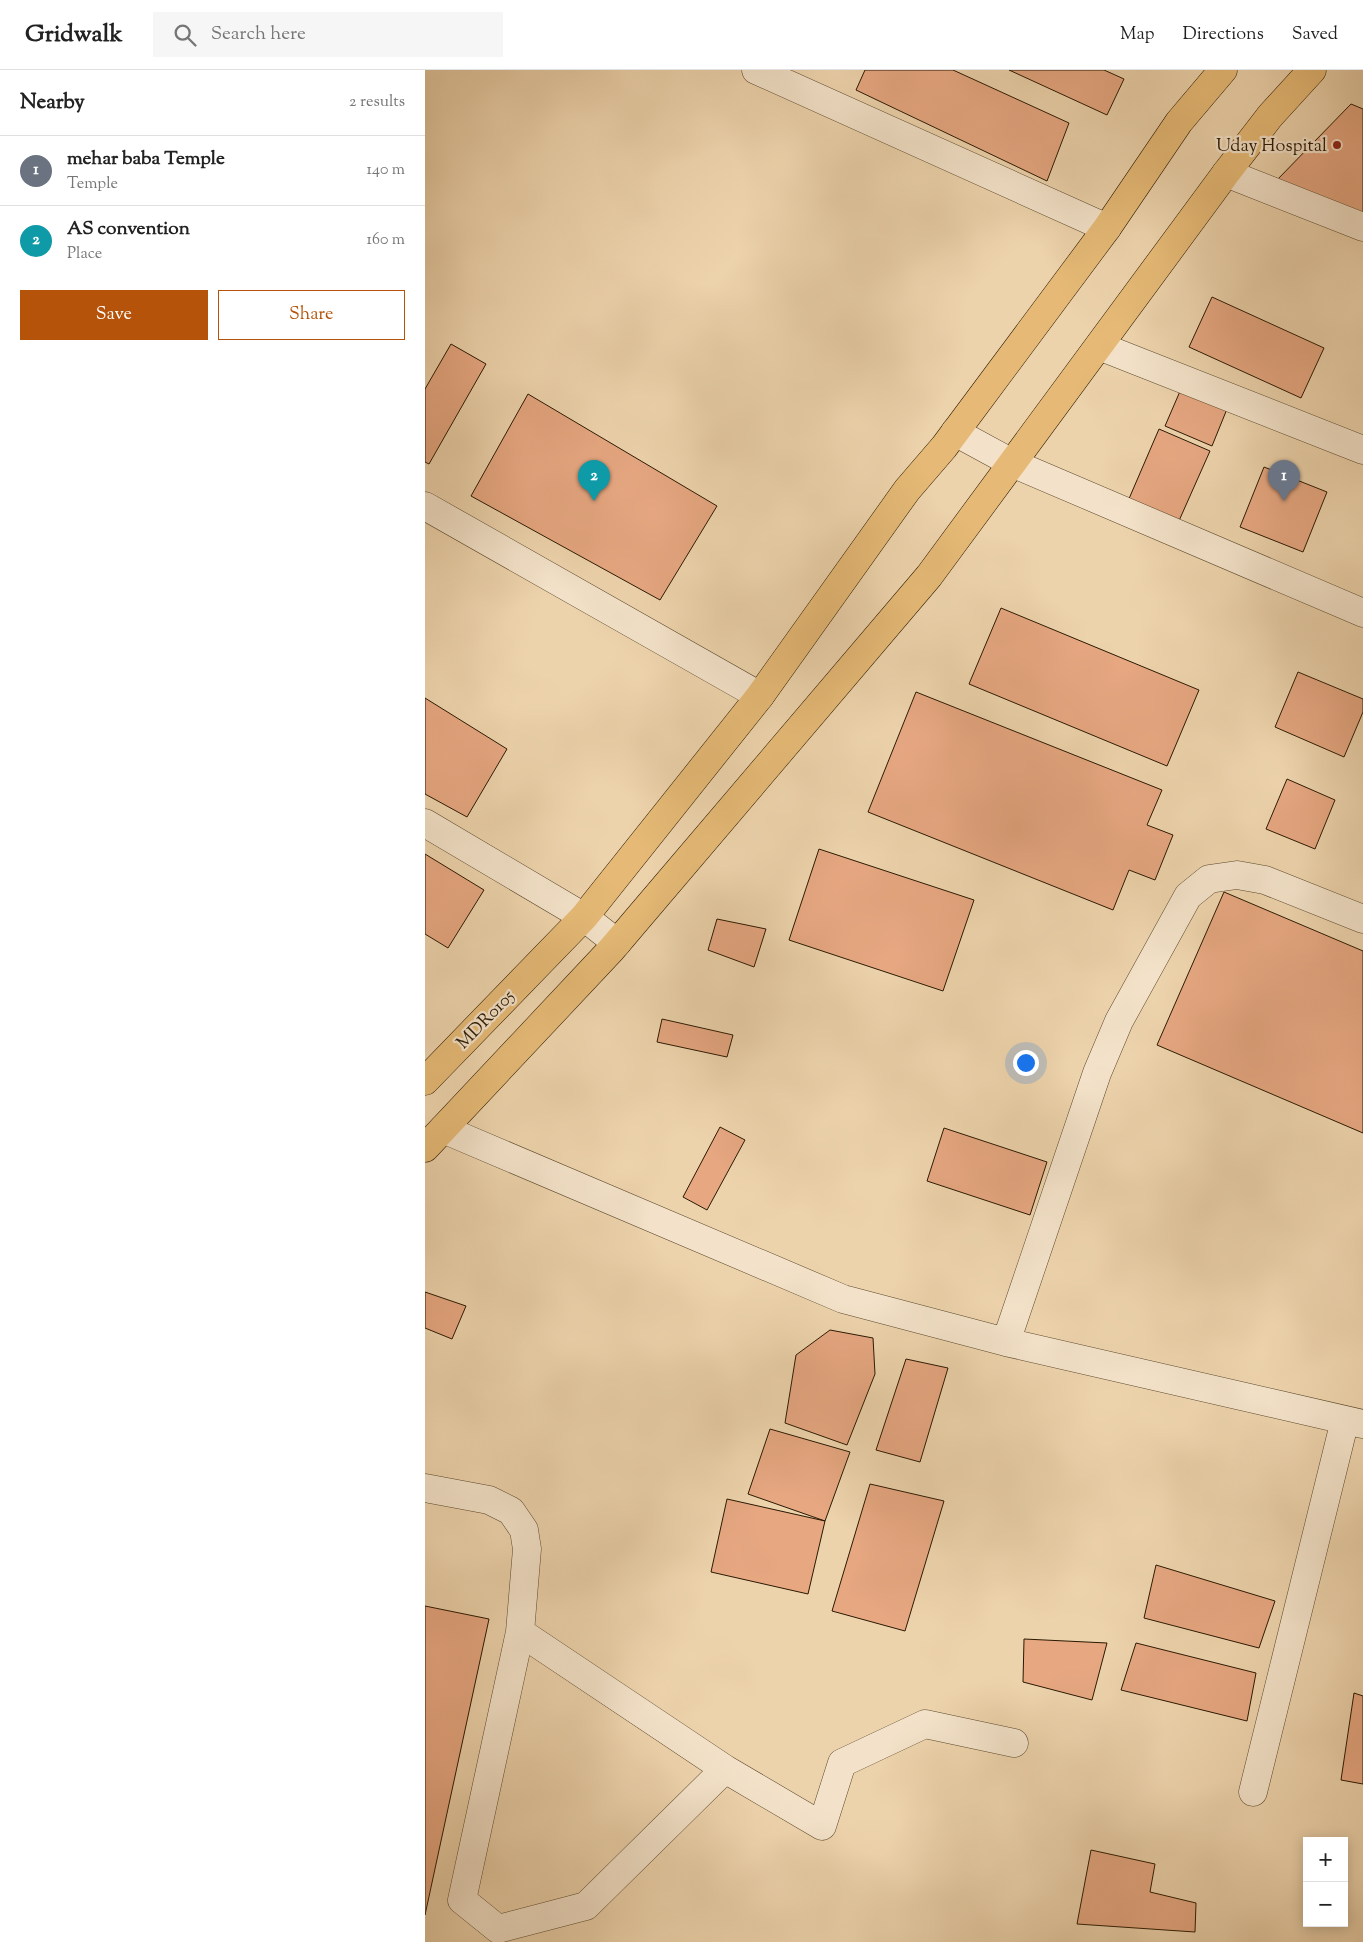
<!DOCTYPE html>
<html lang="en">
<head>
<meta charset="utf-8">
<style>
  :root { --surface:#fff; --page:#f6f6f6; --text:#222; --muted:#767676; --line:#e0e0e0; --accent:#b45309 }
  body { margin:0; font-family:"Sorts Mill Goudy",serif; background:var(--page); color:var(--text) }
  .controls { position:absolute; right:15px; bottom:15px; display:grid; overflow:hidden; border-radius:0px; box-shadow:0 2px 12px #0003 }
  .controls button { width:45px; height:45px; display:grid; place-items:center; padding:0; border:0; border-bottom:1px solid var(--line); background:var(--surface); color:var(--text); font:25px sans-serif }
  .you { position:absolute; left:600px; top:992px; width:18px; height:18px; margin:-12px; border:4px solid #fff; border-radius:50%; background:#1a73e8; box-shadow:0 0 0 8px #1a73e833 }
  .badge { display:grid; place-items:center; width:32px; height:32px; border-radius:50%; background:var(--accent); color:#fff; font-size:16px; font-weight:700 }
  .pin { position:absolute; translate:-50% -41px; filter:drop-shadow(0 1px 2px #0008) }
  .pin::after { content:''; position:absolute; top:26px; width:18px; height:15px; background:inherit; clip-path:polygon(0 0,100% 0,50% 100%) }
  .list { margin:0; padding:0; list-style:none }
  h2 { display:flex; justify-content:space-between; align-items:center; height:65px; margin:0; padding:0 20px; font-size:21px }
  h2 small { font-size:16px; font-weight:400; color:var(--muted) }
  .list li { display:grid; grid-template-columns:32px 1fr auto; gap:15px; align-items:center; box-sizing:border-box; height:70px; padding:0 20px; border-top:1px solid var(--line) }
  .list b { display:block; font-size:19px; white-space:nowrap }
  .list p { margin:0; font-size:16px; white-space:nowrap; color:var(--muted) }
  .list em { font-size:16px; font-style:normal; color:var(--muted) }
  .actions { display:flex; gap:10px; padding:15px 20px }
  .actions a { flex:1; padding:11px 0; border:1px solid var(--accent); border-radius:0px; text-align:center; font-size:18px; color:var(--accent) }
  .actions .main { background:var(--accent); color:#fff }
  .icon { flex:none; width:28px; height:28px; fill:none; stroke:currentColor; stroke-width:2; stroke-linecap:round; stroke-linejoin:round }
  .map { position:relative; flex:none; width:938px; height:1872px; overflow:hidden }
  header { display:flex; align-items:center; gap:30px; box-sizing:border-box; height:70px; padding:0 25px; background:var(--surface); border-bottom:1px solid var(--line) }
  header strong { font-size:24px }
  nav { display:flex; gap:28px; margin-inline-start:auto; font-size:18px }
  .search { width:350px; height:45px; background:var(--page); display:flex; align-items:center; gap:12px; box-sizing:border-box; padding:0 18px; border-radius:0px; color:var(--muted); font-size:19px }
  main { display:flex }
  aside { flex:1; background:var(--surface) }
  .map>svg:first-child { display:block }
</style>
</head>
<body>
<header>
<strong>Gridwalk</strong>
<div class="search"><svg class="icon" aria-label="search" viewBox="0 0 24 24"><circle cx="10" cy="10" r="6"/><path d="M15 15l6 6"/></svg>Search here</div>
<nav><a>Map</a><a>Directions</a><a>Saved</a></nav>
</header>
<main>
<aside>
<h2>Nearby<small>2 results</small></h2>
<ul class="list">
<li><span class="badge" style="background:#6b7280">1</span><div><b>mehar baba Temple</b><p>Temple</p></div><em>140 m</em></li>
<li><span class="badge" style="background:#0f9aa8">2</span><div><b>AS convention</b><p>Place</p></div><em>160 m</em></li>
</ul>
<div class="actions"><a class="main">Save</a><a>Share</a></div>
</aside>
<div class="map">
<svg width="938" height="1872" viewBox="0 0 938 1872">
  <rect width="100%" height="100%" fill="#edd3ac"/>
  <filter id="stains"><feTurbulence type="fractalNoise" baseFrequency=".004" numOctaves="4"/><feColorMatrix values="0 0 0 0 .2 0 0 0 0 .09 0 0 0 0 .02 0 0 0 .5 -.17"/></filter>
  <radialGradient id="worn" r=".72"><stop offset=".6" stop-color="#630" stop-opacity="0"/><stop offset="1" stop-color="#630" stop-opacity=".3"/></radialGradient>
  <path fill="#e6a781" stroke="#2a1902" d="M440 0H528L644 53 622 111 431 20Z
    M584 0H679L699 9 682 45Z
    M926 34 938 39V144L851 111Z
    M787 227 899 278 876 328 764 277Z
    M26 274 61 294 4 394 0 392V319Z
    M756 319 802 339 787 376 740 356Z
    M103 324 292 436 235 530 46 426Z
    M734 359 785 381 753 453 703 431Z
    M839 397 902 422 878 482 815 457Z
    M576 538 774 620 742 696 544 614Z
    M873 602 938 629V642L919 687 850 657Z
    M491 622 737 720 722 755 748 765 730 810 704 800 688 840 443 742Z
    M0 628 82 679 42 747 0 724Z
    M862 709 910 730 890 779 841 759Z
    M394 779 549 830 518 921 364 870Z
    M0 784 59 820 23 878 0 864Z
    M799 822 938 881V1063L732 975Z
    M292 849 341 859 329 897 283 880Z
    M237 949 308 965 302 987 232 972Z
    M295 1057 320 1070 282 1140 258 1127Z
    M519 1058 622 1092 605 1145 502 1111Z
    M0 1222 41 1236 27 1269 0 1258Z
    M405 1260 448 1268 450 1304 422 1375 360 1353 371 1285Z
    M481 1289 523 1298 495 1392 451 1380Z
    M345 1359 425 1382 400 1451 323 1424Z
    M445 1414 519 1431 480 1561 407 1541Z
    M302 1429 400 1451 383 1524 286 1502Z
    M731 1495 850 1531 834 1578 719 1548Z
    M0 1536 64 1549 0 1845Z
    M599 1569 682 1573 667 1630 598 1612Z
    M711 1573 831 1603 822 1651 696 1620Z
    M929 1623 938 1626V1714L916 1710Z
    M666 1780 730 1794 725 1822 771 1833 770 1862 652 1854Z"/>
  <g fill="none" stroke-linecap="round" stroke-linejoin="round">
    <defs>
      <path id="minor" d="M331 0 682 158
        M801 103 938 157
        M674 276 938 380
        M530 362 587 393 938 543
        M0 436 335 626
        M0 753 159 847 192 873
        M18 1059 418 1229 581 1272 938 1354
        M581 1272 672 1003 694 951 763 826 784 809 812 805 840 810 938 849
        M0 1418 64 1430 86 1441 99 1460 102 1479 95 1562 37 1830 73 1859 161 1836 300 1699
        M95 1562 300 1699 397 1756 417 1693 500 1654 589 1673
        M828 1722 920 1350"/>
      <path id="major" d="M0 1011 159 847 335 626 482 420 519 377 682 158 754 52 798 0
        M0 1078 186 880 504 506 801 103 845 46 887 0"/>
    </defs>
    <use href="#minor" stroke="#5b482c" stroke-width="29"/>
    <use href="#major" stroke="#2a1902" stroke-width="29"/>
    <use href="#minor" stroke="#f3e2c9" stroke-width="28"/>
    <use href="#major" stroke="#e6ba76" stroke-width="28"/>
  </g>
  <circle fill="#8f2418" stroke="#f3e2c9" stroke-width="2" cx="912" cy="75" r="5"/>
  <g text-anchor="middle" stroke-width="4.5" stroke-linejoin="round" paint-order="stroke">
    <g font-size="18" fill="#2a1902" stroke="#f3e2c9" text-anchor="end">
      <text x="902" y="81">Uday Hospital</text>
    </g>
    <g font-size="18" fill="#2a1902" stroke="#f3e2c9">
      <text transform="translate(60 949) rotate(-46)" y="6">MDR0105</text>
    </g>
  </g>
  <rect width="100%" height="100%" filter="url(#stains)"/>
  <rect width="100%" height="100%" fill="url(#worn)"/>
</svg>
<div class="controls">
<button>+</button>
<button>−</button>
</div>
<div class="you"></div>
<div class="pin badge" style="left:859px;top:431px;background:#6b7280">1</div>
<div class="pin badge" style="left:169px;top:431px;background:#0f9aa8">2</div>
</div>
</main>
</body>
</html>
